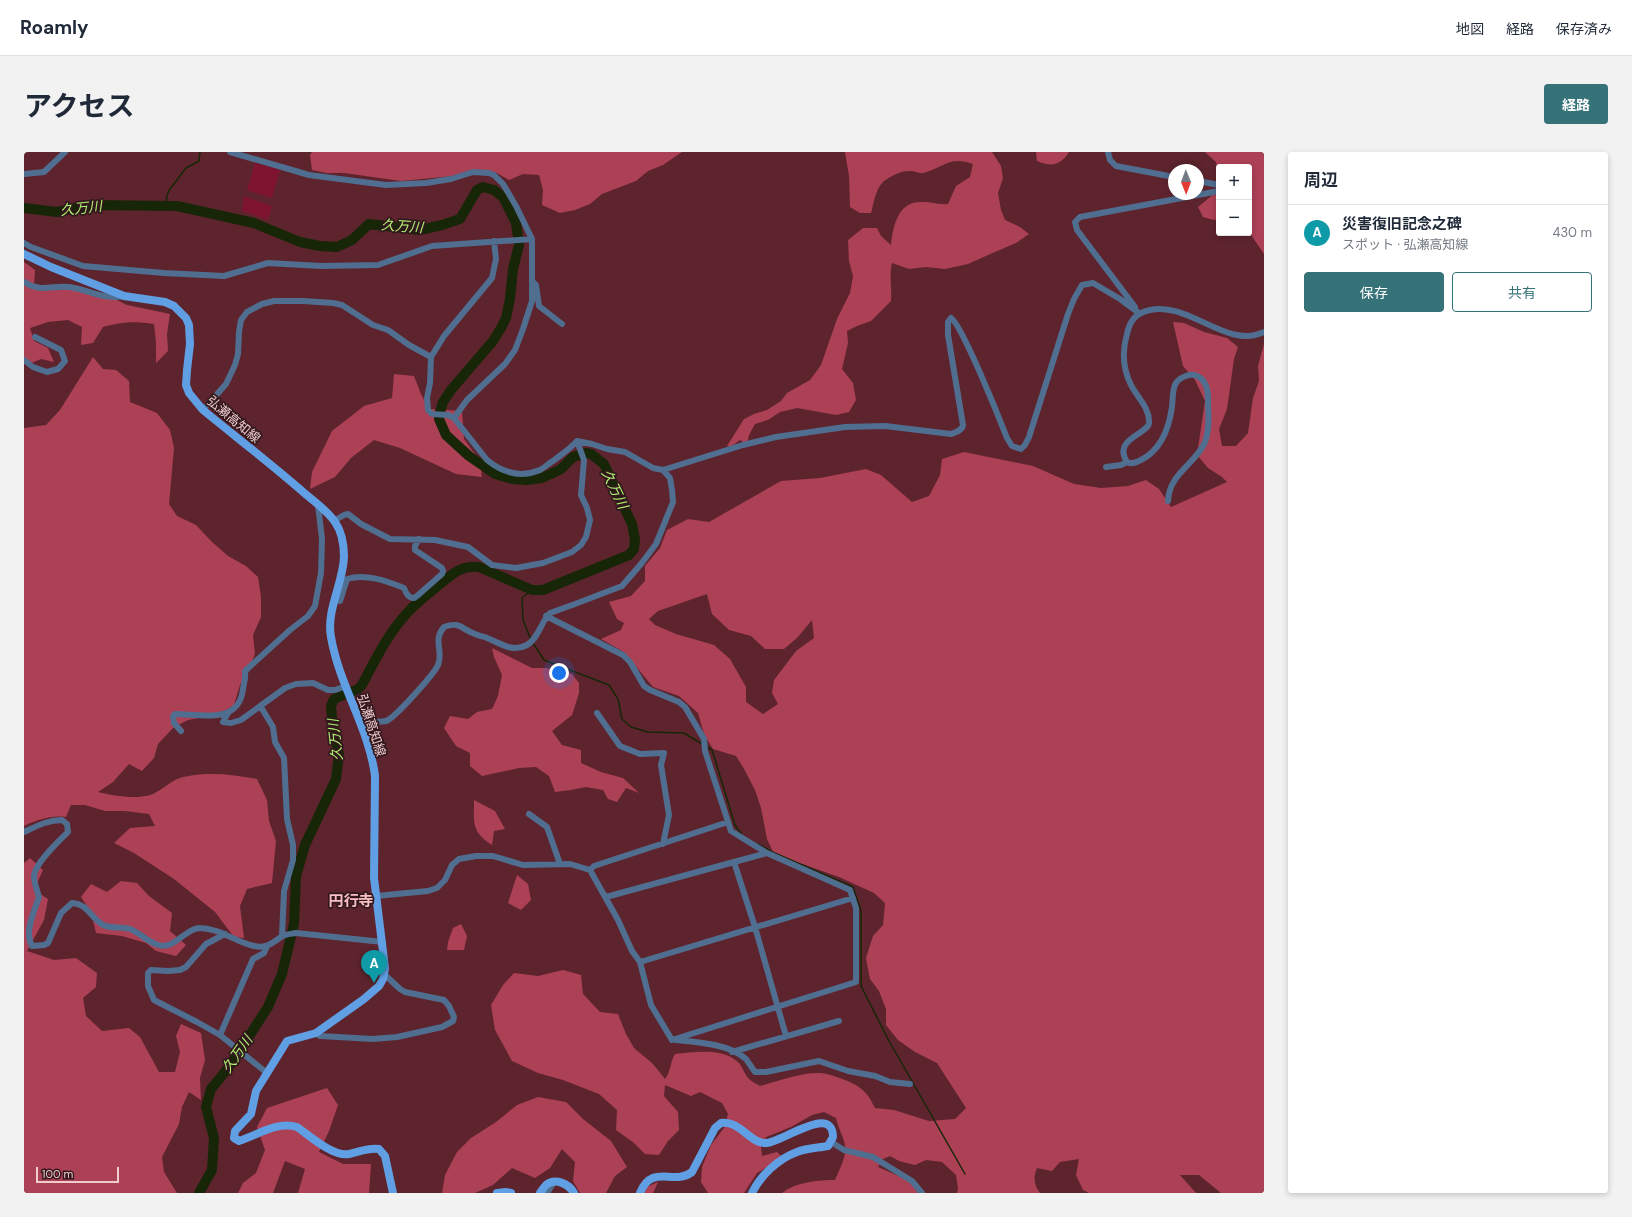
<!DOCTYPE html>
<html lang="ja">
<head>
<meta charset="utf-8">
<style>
  :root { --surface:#fff; --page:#f2f2f3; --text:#1f2937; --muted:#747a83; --line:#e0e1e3; --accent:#367379 }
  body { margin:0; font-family:"DM Sans","Noto Sans JP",sans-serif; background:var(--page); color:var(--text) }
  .controls { position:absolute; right:12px; top:12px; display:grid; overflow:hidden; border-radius:4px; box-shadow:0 2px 6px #0003 }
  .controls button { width:36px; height:36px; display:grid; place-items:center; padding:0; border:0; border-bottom:1px solid var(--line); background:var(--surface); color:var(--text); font:20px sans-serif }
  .compass { position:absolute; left:1144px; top:12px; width:36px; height:36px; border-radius:50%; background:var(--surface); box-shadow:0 2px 6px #0003; rotate:179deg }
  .scale { position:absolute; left:12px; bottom:10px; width:83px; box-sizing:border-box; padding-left:4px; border:2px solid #f1cccf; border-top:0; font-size:11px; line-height:14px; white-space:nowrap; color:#f1cccf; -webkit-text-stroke:3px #32181c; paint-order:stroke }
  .you { position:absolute; left:535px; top:521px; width:14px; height:14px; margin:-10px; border:3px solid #fff; border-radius:50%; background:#1a73e8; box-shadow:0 0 0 6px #1a73e833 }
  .badge { display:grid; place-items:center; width:26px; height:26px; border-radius:50%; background:var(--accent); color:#fff; font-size:13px; font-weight:700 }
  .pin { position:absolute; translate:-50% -33px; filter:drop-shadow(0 1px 2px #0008) }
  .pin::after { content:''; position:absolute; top:21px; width:14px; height:12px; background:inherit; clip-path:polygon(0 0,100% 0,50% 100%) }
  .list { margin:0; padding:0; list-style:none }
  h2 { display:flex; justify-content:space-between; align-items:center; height:52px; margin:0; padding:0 16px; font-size:17px }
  h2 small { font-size:13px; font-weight:400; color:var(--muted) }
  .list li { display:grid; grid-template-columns:26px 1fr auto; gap:12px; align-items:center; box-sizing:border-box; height:56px; padding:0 16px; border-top:1px solid var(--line) }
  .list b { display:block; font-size:15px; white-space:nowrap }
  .list p { margin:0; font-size:13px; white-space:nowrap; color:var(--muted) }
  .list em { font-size:13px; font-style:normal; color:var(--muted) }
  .actions { display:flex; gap:8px; padding:12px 16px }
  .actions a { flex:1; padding:9px 0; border:1px solid var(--accent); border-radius:4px; text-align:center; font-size:14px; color:var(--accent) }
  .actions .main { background:var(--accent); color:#fff }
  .map { position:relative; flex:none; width:1240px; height:1041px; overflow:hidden; border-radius:4px }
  header { display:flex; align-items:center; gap:24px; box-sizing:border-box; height:56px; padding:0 20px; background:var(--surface); border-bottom:1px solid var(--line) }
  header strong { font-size:19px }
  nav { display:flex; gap:22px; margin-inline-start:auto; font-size:14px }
  .intro { display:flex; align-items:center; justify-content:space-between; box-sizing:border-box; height:96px; padding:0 24px }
  h1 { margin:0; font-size:28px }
  .button { padding:10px 18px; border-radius:4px; background:var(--accent); color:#fff; font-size:14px; font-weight:700 }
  main { display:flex; gap:24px; padding:0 24px }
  aside { flex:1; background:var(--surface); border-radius:4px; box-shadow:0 2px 6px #0003 }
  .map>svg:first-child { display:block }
</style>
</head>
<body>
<header>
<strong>Roamly</strong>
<nav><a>地図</a><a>経路</a><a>保存済み</a></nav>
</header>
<div class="intro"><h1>アクセス</h1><a class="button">経路</a></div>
<main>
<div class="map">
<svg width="1240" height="1041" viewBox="0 0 1240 1041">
  <rect width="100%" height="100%" fill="#5e242e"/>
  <path fill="#7f1431" d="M231 11 256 18 248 46 223 38Z
    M220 44 248 54 244 68 218 59Z"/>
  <path fill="#ac4055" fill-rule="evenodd" d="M288 0H658L639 13 624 19 612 29 578 42 566 52 551 58 536 61 518 53 519 38 515 23 499 22 485 28 471 20 377 29 320 21H303L288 18 286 3Z
    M821 0H968L977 14 979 26 974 41 977 58 981 68 996 75 1005 82 992 91 964 103 944 112 921 117 902 115 885 117 868 111C865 124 868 135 867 149L847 169 833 174 823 179 824 191 818 217 829 231 832 248 825 260 812 263 773 256 756 260 744 268 731 272 725 283 723 293 716 288 708 294H703L720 267 730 262 743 258 757 249 763 241 786 228 797 213 813 167 826 141 829 124 825 109 824 88 839 76H853L857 84 867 93C869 74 874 48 899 50 909 50 914 53 924 52L932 34 946 25 949 12C926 3 919 16 899 21 895 22 891 19 887 19 878 18 866 24 859 30 851 38 850 51 847 61H836L826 55 825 24Z
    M1012 0H1045C1036 14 1027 15 1013 9Z
    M1181 0H1240V102L1225 80V15H1195V27L1192 10Z
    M1195 33V67L1190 68 1179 65 1174 55 1191 41Z
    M0 110 11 118 10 134 32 138 45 137 85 144 103 153 146 162 143 182 144 199 132 211V190L130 172C110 169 98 170 79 175L69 191 57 193 58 175 44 168 24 170 6 176 10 189 24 196 30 210 17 207 5 212 0 210Z
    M1149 170 1160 171 1180 180 1203 186 1214 195 1210 207 1203 257 1195 277 1198 294H1212L1224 281 1229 246 1235 229 1234 214 1240 192V1041H1197L1175 1023H1156L1172 1041H1065L1059 1038 1052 1023 1055 1007 1036 1010 1028 1019 1013 1016C1009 1025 1010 1033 1016 1041H933L934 1036 932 1023 918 1010 902 1008 891 1013 875 1009 866 1004 859 1007 854 1015 886 1029 894 1041H758C772 1030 794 1028 811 1028 815 1018 823 1004 821 994 820 985 814 976 812 966L800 960 788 963 767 975 742 985 737 995 738 1004 753 1000 759 1006 733 1021 720 1041H684L677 1030 678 1015 687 993 700 976 704 962 698 951 676 940 667 944 641 933 640 944 654 960 655 978 644 989 635 1003 621 1002 610 991 592 978 593 958 575 942 539 928 514 921 488 909 471 878 467 853 479 833 490 821 514 824 539 818 557 823 559 842 576 860 594 862 602 882 610 896 629 912 641 927C647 920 646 910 651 902 671 900 699 895 715 911 719 916 721 923 725 927 728 930 733 932 736 934 755 929 777 920 797 921 805 922 813 925 821 928 838 935 843 940 851 956L870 958 905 969 931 967 942 956 913 911 891 900 874 888 862 873V857L855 839 846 827 842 806 849 784 859 773 861 751 850 741 815 725 750 702 743 687 737 656 731 638 719 615 712 604 689 597 680 582 674 561 655 544 629 535 600 500 577 487 597 478 600 471 593 467 585 450 607 444 621 429V414L636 396 643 378 664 367 685 370 757 329 796 326 842 317 857 323 888 350 905 344 916 323 918 307 940 300 1009 314 1050 332 1077 336 1104 334 1122 328 1135 337 1147 355 1203 330 1198 325 1184 316 1173 303 1181 249 1171 228 1159 214ZM683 442 688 462 705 478 727 484 741 497H760L774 485 788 468 790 486 772 499 750 528 748 541 754 552 739 562 722 550V535L706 507 690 493 652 482 631 473 625 467 634 459Z
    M69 205 79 217 92 218 105 229 106 250 133 261 146 278 150 296 145 352 153 364 172 373 187 389 204 404 222 414 234 425 237 445V465L229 483 231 502 225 516 216 533 210 553 196 562 164 568 150 575 134 592 130 606 118 619 105 612 89 630 74 640C90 644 114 648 129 642 142 636 148 626 165 624 187 620 211 623 233 627L243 648 245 669 252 689 248 731 223 737 216 754 220 786 210 785 191 760 150 727 110 701 90 691 106 676 131 674 125 662 101 659H81L61 653H47L42 665C27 663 13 668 0 674V276L22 273 36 258Z
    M370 222 390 224 397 242 405 257 438 259 440 287 456 309 458 325 432 322 376 296 350 288 327 306 311 325 286 337 288 320 308 279 340 254 368 246Z
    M468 496 508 516H522L548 522 555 531V541L548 563 528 579 538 593 557 598V611L577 620 599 626 615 641 602 636 593 650 584 647 579 638 562 635 547 638 531 640 525 624 512 615 495 616 458 624 446 614V601L432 594 420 576 426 564 444 567 453 560 468 557 474 544 478 523 470 505Z
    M450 648 471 659 481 677 470 679 468 693C447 680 450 670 450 648Z
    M6 706 19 718 10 738 24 747 20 768 3 799 30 808 52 806 73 821 72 835 59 846 62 864 78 879 105 876 116 885 135 920H151L156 900 152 884 157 872 177 881 181 908 176 926 177 948 165 940 158 955 155 972 138 1005 140 1020 153 1041H0V711Z
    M493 723 504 732 507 748 497 758 484 751Z
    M97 729 113 731 125 744 148 761 146 779 162 793 152 804 132 799 122 791 98 784 72 781 67 760 57 745 67 732 83 740Z
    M437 772 443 784 440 798H423L424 790 429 776Z
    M303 936 314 953 305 979 295 1000 319 1012H347L345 1041H274L281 1017 261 1009 249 1041H214L219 1031 232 1021 241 998 233 975 243 956Z
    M514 945 542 950 559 967 587 989 603 1015 591 1024 582 1041H556L549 1029 551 1010 538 997 526 1016 511 1026 488 1016 469 1033 451 1041H418L421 1023 433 1000 447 986 472 970 493 953Z
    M634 1030 629 1041H620L623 1035Z"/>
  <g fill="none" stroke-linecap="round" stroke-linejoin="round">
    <path stroke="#162606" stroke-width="1.5" d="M142 55 143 43 146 37 162 16 175 9 176 0
      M507 488 499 468 498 446 508 438
      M509 491 520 508 585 533 594 547 598 567 607 575 624 580 660 581 678 592
      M683 595 688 598 711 673 718 683
      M734 692 746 699 829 735 837 759V834L865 889 941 1022"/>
    <path stroke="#162606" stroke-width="10" d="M0 56 33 60 65 53 153 54 230 71 276 90 296 94 313 95 328 88 345 72 396 78 418 73 436 67 453 38 459 35 470 38 479 45 492 71 495 93 489 117 486 147 482 166 477 176 469 189 427 238 419 250 415 263V267L422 283 445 304 471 322 488 327 503 328 518 326 537 317 549 305 562 301 567 302 580 312 608 372 611 387 610 397 605 403 519 438H508L455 415C437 413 428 422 415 433 404 442 393 450 384 460 365 480 351 508 338 533L334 537 310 547 307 554 309 577 315 602 312 627 281 693 272 724 270 772 258 822 244 855 205 915 187 937 182 955 190 986 188 1018 175 1041"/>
    <path stroke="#506e90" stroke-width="6" d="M206 0 285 23 362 33 402 31 427 27 449 20 465 21 470 23 479 32 492 54 508 87V149L499 177 491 198 481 212 443 248 430 266
      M1084 0 1086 8 1092 14 1150 25
      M0 22 20 20 41 0
      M1174 29 1195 33
      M470 89 472 107 468 126 420 184 407 205 406 231 403 246 404 258 408 262 424 263 430 266 463 308C479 321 497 326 516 318 520 316 525 311 529 309 538 302 546 297 553 289L568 292 583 297 601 300 629 316 639 318 719 293 752 285 821 275 861 274 927 282C932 280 938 279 939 273L924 183V170L927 166C938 173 976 268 983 286L988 294 997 297 1001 293 1005 285 1044 162 1050 147 1058 133 1069 131 1096 147 1115 161
      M0 91 7 95 59 114 140 121 200 124 244 111 297 114 354 113 408 94 508 87
      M0 130C17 141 28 133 45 135 66 138 79 148 100 144
      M509 130 512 133 515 154 538 172
      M1111 155 1053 78 1051 70 1056 65 1195 39
      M0 208 9 215 23 220 34 217 41 209 37 198 11 185
      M179 258 202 232 211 213 214 202 215 180 217 168 223 160 238 152 250 149H279L309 151 318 153 349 173 364 178 385 193 407 205
      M1103 310C1088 287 1124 282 1125 271 1126 256 1113 245 1107 233 1099 217 1098 199 1103 182 1106 168 1112 161 1126 158 1165 149 1203 198 1240 180
      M1082 315 1097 313 1103 310C1108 313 1112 310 1117 308 1137 298 1145 276 1148 255 1149 247 1148 237 1152 231 1154 228 1159 225 1162 224 1169 221 1176 224 1180 230 1185 237 1184 246 1184 254 1185 266 1185 279 1181 290 1172 312 1145 321 1144 349
      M310 369 320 363 324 362 337 372 366 387 411 388 444 395 468 413 492 416 519 411 548 400 557 393 562 385 566 368 563 356 557 343 560 308 553 289
      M311 448 316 449 323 427C341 421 363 429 380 436 382 441 384 446 390 446L393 444 418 422 419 419 418 416 391 398V394L395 387
      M522 464 599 503 606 510 620 534 626 538 655 550 661 555 680 587 681 599 707 679 743 701 826 738 832 756V830L648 888
      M237 555 249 575 251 590 260 606 263 667 269 693V708L260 739 258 784
      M204 561 199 570 207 571 217 568 261 536 272 532 289 531 304 538H311L322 534
      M573 561 596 594 616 602 640 601 637 613 645 663 639 692
      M335 568C343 569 354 571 362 569 370 567 410 522 414 513 420 499 408 489 420 475 436 469 437 477 451 482 454 484 459 484 463 486 476 491 488 501 503 493 514 487 517 470 526 461L551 452 598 434 617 412 632 392 649 350 648 338 646 326 639 318
      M157 579 150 571 149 564 151 562C177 562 215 573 219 537 220 531 222 525 221 519L266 478 284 464 291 454 297 421 298 387 294 353
      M505 662 523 675 536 712
      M0 680C13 674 24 668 38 668L43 672 44 680C35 689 11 711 10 724 10 731 13 738 15 745 10 760 0 780 8 794L20 793 24 791 37 761 48 751C64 752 66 765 79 773 87 777 97 774 106 777 116 781 124 790 134 793 150 798 161 777 175 776 196 776 211 790 230 794 242 797 248 791 257 785 261 782 267 782 272 781L359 790
      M710 710 743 701
      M566 718 570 714 704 670
      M352 744 404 739 413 736 421 728 428 713 435 707 452 704H469L499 713 546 712 566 718 594 768 608 799 616 810 627 853 648 888
      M582 745 710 710 731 775 762 884
      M201 782 182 792 162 815 156 818 144 819 127 818 124 821V834L130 848 173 870 196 883 243 921
      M616 810 829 746
      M292 881 296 884 349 887 373 885 418 875 429 869 430 865 425 854 420 848 381 840 376 837 360 822
      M196 883 229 807 240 801 243 794
      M652 888C673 890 706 892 722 907 725 911 728 916 731 920H742L795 909 824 919 851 924 866 930 886 932
      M708 900 815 869
      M807 990 820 998 849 1005 888 1029 898 1041
      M523 1041 530 1030"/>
    <path stroke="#609fe3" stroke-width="8" d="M0 102 27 115 100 144 141 150 150 154 162 166 165 173 166 192 163 218 162 233 165 241 179 258C212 285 246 311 278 339 289 349 303 358 311 370 318 380 320 393 320 405 319 432 302 458 307 485 315 533 345 576 351 624L350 726 361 816 359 827 355 834 340 847 292 881 263 889 232 939 227 962 211 979 210 986 215 989C234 983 253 969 273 975 286 984 309 1005 325 1002 335 1000 345 995 355 997L361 1004 369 1041
      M473 1041 482 1040 487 1041
      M516 1041C518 1038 520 1035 522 1033 531 1025 545 1032 550 1041
      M616 1041C628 1011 650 1034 668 1020L691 976 697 971C716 968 727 993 743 991 760 989 809 952 809 985L804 994C794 996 783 996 773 1000 754 1007 737 1023 728 1041"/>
  </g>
  <g text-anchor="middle" stroke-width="3.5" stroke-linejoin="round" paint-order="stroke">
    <g font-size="13" fill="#f1cccf" stroke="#32181c">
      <text transform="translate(210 267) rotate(40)" y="5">弘瀬高知線</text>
      <text transform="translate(348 573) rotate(72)" y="5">弘瀬高知線</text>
    </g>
    <g font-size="14" font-style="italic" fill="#b0f273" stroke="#32181c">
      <text transform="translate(57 56) rotate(-6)" y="5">久万川</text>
      <text transform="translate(378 74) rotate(4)" y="5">久万川</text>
      <text transform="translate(591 337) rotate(64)" y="5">久万川</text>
      <text transform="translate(311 588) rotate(-96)" y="5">久万川</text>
      <text transform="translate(213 902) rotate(-55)" y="5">久万川</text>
    </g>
    <g font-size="15" font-weight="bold" fill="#f9bfc5" stroke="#32181c">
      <text x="327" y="754">円行寺</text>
    </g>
  </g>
</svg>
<div class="controls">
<button>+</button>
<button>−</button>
</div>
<svg class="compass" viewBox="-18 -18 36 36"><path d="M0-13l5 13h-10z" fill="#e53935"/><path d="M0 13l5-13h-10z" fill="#747a83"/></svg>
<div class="scale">100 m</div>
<div class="you"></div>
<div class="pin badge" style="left:350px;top:831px;background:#0f9aa8">A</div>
</div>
<aside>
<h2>周辺<small></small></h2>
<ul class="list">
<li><span class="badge" style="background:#0f9aa8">A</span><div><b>災害復旧記念之碑</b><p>スポット · 弘瀬高知線</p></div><em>430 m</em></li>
</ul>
<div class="actions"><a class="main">保存</a><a>共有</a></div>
</aside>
</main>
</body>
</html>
